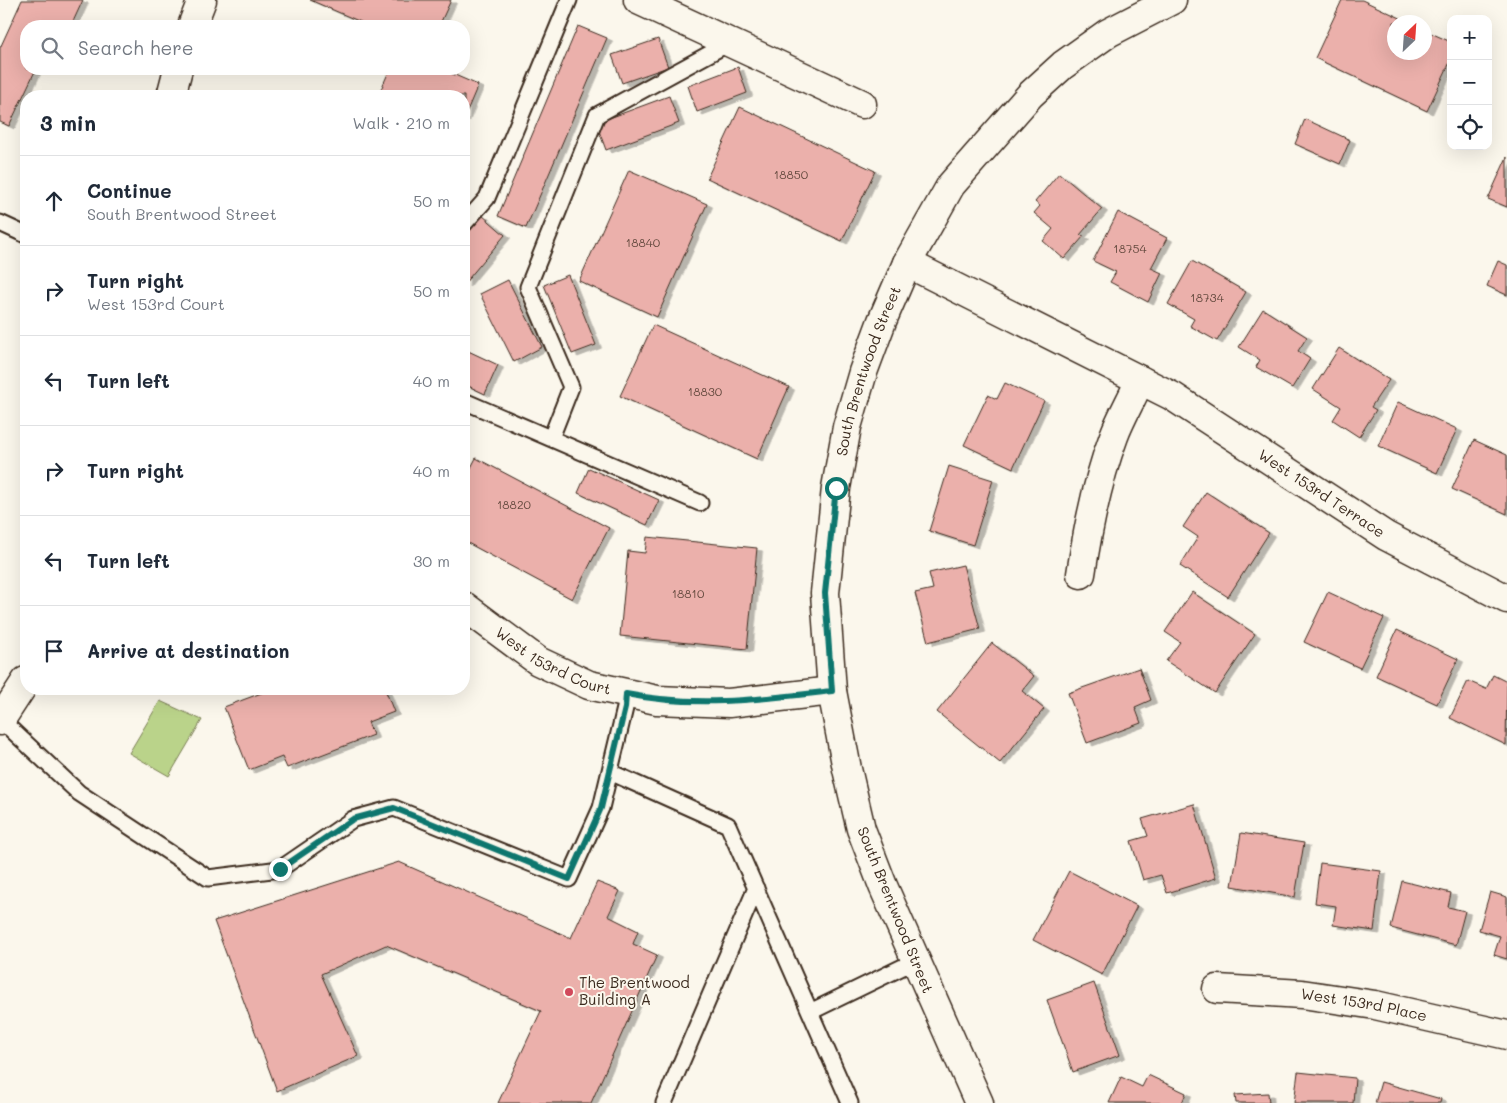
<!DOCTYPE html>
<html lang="en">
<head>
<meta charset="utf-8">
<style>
  :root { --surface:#fff; --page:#f2f2f3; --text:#1f2937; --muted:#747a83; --line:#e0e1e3 }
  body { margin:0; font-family:Mali,sans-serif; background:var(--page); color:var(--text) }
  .controls { position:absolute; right:15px; top:15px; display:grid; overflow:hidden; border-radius:10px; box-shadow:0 5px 20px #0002 }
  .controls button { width:45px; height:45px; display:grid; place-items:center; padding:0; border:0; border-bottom:1px solid var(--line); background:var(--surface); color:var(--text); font:25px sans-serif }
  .compass { position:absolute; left:1387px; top:15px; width:45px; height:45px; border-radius:50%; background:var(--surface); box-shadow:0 5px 20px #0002; rotate:25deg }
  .stop { position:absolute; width:15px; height:15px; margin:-11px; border:4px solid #0f766e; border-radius:50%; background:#fff }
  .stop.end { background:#0f766e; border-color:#fff; box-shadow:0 1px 5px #0008 }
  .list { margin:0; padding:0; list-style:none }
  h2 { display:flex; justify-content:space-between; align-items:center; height:65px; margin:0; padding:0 20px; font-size:21px }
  h2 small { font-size:16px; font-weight:400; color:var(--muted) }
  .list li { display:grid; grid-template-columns:32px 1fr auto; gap:15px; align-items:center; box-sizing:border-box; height:90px; padding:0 20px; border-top:1px solid var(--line) }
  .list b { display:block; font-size:19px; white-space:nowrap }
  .list p { margin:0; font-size:16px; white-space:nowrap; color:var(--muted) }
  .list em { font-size:16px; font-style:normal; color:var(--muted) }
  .icon { flex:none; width:28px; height:28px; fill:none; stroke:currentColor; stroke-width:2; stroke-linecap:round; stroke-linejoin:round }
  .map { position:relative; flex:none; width:1507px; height:1103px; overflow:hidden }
  .search { position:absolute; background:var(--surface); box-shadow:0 5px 20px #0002; left:20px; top:20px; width:450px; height:55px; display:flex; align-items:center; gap:12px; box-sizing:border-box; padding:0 18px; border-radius:20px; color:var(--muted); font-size:19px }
  .panel { position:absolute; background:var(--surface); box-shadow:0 5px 20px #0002; left:20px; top:90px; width:450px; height:605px; border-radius:20px }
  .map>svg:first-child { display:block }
</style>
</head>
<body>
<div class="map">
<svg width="1507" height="1103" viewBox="0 0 1507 1103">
  <defs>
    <filter id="shadow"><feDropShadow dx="5.5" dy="3" stdDeviation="0" flood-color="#0004"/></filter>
  </defs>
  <rect width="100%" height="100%" fill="#fbf7ec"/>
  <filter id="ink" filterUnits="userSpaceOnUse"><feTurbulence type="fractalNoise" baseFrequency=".02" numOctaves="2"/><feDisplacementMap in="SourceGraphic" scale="10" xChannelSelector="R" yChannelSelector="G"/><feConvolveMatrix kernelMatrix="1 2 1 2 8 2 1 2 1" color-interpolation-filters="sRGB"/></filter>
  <g filter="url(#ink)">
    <path fill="#bad38a" stroke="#7a7e54" d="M160 701 202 720 169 776 129 753Z"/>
    <path fill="#ebb0ab" stroke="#3b2a1e" filter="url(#shadow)" d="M22 0H83L71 26H26V69H36L9 126 0 122V48Z
      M310 0H451L439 26H370Z
      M1342 0H1362L1409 22H1394V52H1424V30L1451 42V60L1427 111 1315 58Z
      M578 26 607 38 526 228 498 216Z
      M658 39 668 67 622 83 612 55Z
      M738 67 747 93 697 112 688 86Z
      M390 69H441L478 85 464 118V96H378Z
      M669 96 679 123 606 150 596 123Z
      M740 107 875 171 842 241 707 178Z
      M1305 119 1350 140 1340 164 1295 144Z
      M1507 157V207L1488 199Z
      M629 170 707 204 657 317 579 281Z
      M1059 173 1102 209 1080 235 1084 236 1064 259 1043 241 1053 229 1034 213 1040 206 1035 202Z
      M1118 212 1167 238 1151 268 1162 273 1148 302 1110 282 1116 272 1093 261Z
      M482 215 505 235 464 284V237Z
      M1192 261 1246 292 1217 341 1190 326 1194 319 1168 304Z
      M1498 261 1507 265V295L1487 286Z
      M568 275 596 345 572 354 544 285Z
      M508 280 542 347 514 362 480 294Z
      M1263 309 1307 337 1298 351 1310 359 1292 388 1256 367 1260 360 1239 347Z
      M653 325 789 387 757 459 620 396Z
      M1339 348 1389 380 1371 407 1376 410 1359 437 1333 420 1341 407 1313 389Z
      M464 349 498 365 485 394 464 384Z
      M1005 383 1044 401 1013 468 964 445 988 395 997 399Z
      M1398 402 1457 429 1437 473 1378 446Z
      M1474 440 1507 455V514L1452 489Z
      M476 458 609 528 572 599 464 541V481Z
      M949 466 993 480 973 545 929 531Z
      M589 468 659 500 647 525 578 493Z
      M1206 492 1269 533 1228 597 1180 566 1198 537 1183 527Z
      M647 537 757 548 747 649 620 636 628 551 645 553Z
      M963 565 980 629 928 642 915 593 933 589 929 573Z
      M1192 592 1255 634 1215 693 1166 661 1180 642 1165 632Z
      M1328 592 1384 618 1360 668 1304 642Z
      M1397 630 1458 659 1437 704 1376 676Z
      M992 643 1034 676 1022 691 1044 709 1000 763 937 712Z
      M1139 668 1151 700 1135 707 1141 723 1087 743 1068 693Z
      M1493 675 1507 682 1506 745 1450 718 1468 681 1486 689Z
      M272 689H385L394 712 368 722 373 735 287 768 282 757 249 770 224 707Z
      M1194 804 1216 878 1167 893 1161 875 1143 880 1131 841 1148 836 1142 819Z
      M1241 833 1304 843 1295 897 1232 886Z
      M399 862 571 938 597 882 620 891 608 916 638 931 633 944 657 955 591 1103H498L541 1011 386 945 321 974 358 1056 277 1091 214 921Z
      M1320 863 1381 871 1374 931 1333 925 1336 906 1315 903Z
      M1069 871 1137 906 1102 975 1033 940Z
      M1402 881 1451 893 1448 907 1465 911 1456 945 1391 928Z
      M1490 892 1507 897V959L1494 955 1500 936 1479 930Z
      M1094 983 1120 1055 1073 1072 1047 1000Z
      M1298 1072 1355 1078 1353 1103H1294Z
      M1148 1075 1186 1093 1182 1103H1109L1121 1077 1142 1087Z
      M1381 1082 1441 1099 1440 1103H1375Z
      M1268 1093 1269 1103H1236L1235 1095Z"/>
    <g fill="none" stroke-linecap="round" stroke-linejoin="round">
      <defs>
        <path id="service" d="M0 223 26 235
          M464 224 487 198 569 0
          M464 401 700 503
          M551 438 571 387 528 287 597 115 731 42
          M0 719 79 793 208 878 280 869 353 819 394 808 569 879 601 808 625 708 626 694
          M610 772 728 825 850 1103
          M810 1012 915 961
          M664 1103 756 888"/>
        <g id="minor">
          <path d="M638 0 862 104"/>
          <path id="s1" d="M907 263 1172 396 1386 536 1507 599"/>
          <path d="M1081 574C1088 527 1097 481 1114 436 1121 417 1132 399 1140 380"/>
          <path id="s2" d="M464 606 538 661 589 685 657 700 729 703 832 691"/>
          <path id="s3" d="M1217 989 1302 994 1375 1005 1507 1035"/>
        </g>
        <g id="tertiary">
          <path d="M192 26 202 0"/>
          <path d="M171 96 178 69"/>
          <path d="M0 721 26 681"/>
          <path id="s4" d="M979 1103 883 886 861 829 847 769 832 691 825 593 836 488 847 427 863 372 882 321 907 263 951 185 1030 95 1063 65 1108 33 1172 0"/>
        </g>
      </defs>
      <use href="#service" stroke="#3b2a1e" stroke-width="19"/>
      <use href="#minor" stroke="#3b2a1e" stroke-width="31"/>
      <use href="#tertiary" stroke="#3b2a1e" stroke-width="31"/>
      <use href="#service" stroke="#fbf7ec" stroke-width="15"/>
      <use href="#minor" stroke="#fbf7ec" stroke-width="28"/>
      <use href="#tertiary" stroke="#fbf7ec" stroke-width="28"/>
    </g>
  </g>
  <g fill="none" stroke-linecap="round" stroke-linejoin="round" filter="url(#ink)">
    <path stroke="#0f766e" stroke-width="6" d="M280 869 353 819 394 808 569 879 601 808 625 708 626 694C696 708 762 699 832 691L825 593 836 488"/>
  </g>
  <circle fill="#d1495b" stroke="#fbf7ec" stroke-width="2" cx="569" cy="992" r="5"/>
  <g text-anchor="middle" stroke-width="4" stroke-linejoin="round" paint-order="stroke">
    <g font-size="12" fill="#674c41">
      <text x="791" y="179">18850</text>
      <text x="643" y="247">18840</text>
      <text x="1130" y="253">18754</text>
      <text x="1207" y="302">18734</text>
      <text x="705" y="396">18830</text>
      <text x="514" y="509">18820</text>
      <text x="688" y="598">18810</text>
    </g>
    <g font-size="15" fill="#3b2a1e" stroke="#fbf7ec">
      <text dy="5" stroke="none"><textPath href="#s4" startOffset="765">South Brentwood Street</textPath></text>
      <text dy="5" stroke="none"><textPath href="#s1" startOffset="475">West 153rd Terrace</textPath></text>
      <text dy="5" stroke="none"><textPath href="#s2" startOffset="106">West 153rd Court</textPath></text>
      <text transform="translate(895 910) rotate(68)" y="5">South Brentwood Street</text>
      <text dy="5" stroke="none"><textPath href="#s3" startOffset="148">West 153rd Place</textPath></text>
    </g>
    <g font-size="15" fill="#3b2a1e" stroke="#fbf7ec" text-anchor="start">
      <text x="579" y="988">The Brentwood<tspan x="579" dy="17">Building A</tspan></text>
    </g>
  </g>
</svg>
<div class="controls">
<button>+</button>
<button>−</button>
<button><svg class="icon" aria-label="locate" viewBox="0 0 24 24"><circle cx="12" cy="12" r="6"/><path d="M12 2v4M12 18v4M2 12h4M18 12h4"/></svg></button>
</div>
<svg class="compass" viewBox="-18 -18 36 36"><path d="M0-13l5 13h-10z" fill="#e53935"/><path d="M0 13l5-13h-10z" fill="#747a83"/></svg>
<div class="stop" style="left:836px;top:488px"></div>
<div class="stop end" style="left:280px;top:869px"></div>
<div class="search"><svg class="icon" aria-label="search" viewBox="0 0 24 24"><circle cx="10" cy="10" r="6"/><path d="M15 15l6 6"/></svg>Search here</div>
<section class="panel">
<h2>3 min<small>Walk · 210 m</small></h2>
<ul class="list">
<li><svg class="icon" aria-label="ahead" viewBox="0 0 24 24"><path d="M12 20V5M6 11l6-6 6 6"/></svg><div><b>Continue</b><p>South Brentwood Street</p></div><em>50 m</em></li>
<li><svg class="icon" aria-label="right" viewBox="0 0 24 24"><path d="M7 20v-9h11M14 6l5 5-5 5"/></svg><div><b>Turn right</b><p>West 153rd Court</p></div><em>50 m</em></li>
<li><svg class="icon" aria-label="left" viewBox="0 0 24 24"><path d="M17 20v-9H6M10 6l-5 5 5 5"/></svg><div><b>Turn left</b></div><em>40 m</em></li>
<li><svg class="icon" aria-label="right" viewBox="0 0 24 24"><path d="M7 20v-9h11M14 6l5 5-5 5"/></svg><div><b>Turn right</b></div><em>40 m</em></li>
<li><svg class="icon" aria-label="left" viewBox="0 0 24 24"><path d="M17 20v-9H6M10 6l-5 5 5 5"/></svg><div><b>Turn left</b></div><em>30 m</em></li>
<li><svg class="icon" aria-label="arrive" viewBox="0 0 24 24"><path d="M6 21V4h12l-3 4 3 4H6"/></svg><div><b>Arrive at destination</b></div></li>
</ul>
</section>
</div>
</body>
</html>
